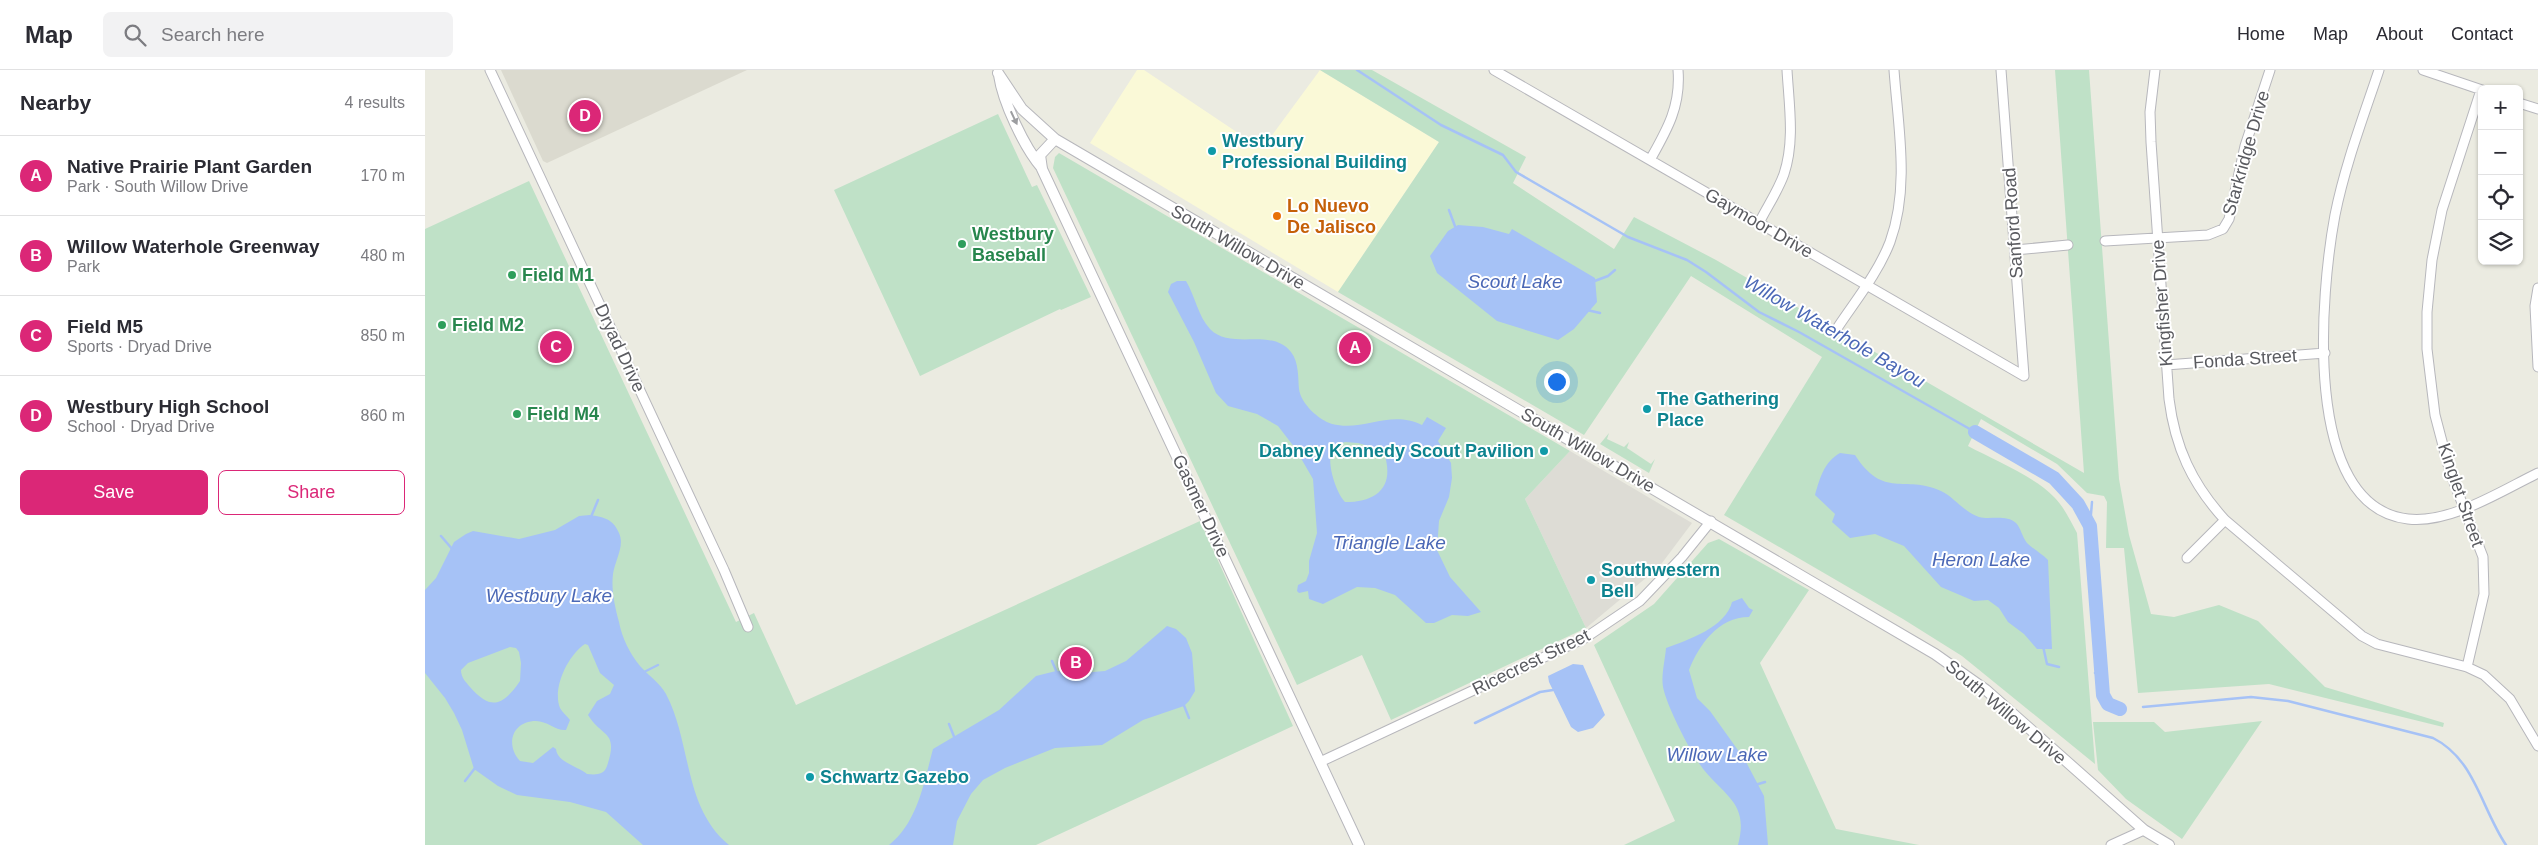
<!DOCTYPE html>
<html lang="en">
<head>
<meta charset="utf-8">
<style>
  :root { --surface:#fff; --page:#f2f2f3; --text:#2b2b33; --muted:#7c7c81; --line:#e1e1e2; --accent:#db2777 }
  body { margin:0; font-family:Helvetica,sans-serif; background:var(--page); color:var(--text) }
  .controls { position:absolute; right:15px; top:15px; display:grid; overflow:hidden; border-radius:8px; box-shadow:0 1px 4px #0004 }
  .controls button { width:45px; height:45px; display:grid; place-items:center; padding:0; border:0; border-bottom:1px solid var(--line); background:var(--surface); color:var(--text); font:25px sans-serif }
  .you { position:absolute; left:1131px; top:311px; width:18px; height:18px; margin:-12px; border:4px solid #fff; border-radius:50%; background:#1a73e8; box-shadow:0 0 0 8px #1a73e833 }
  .badge { display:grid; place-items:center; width:32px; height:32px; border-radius:50%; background:var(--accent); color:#fff; font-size:16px; font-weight:700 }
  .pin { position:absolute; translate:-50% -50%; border:2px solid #fff; box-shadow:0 1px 5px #0006 }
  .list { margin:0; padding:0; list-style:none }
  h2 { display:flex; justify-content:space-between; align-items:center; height:65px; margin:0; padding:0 20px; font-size:21px }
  h2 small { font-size:16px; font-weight:400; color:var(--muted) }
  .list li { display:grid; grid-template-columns:32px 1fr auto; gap:15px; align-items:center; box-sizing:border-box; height:80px; padding:0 20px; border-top:1px solid var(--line) }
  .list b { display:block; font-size:19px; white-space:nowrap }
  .list p { margin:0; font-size:16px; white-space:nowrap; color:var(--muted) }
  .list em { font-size:16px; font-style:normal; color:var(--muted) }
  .actions { display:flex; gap:10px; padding:15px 20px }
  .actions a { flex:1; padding:11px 0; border:1px solid var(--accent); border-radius:8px; text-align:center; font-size:18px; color:var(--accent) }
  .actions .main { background:var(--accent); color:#fff }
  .icon { flex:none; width:28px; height:28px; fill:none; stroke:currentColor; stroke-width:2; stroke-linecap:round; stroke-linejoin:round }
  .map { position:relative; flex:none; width:2113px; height:775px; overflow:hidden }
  header { display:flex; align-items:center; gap:30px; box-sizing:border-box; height:70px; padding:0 25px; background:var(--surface); border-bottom:1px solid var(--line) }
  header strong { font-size:24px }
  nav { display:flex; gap:28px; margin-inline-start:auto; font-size:18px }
  .search { width:350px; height:45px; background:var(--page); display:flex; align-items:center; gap:12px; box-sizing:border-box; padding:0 18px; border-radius:8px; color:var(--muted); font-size:19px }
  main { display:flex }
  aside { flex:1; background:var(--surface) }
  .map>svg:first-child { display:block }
</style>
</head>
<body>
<header>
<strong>Map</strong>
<div class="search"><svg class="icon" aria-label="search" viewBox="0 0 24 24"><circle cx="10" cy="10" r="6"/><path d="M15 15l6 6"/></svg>Search here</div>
<nav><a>Home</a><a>Map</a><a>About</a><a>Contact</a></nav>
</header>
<main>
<aside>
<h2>Nearby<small>4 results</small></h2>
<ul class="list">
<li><span class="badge">A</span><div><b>Native Prairie Plant Garden</b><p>Park · South Willow Drive</p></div><em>170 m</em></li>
<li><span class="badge">B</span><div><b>Willow Waterhole Greenway</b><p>Park</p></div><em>480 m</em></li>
<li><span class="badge">C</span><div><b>Field M5</b><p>Sports · Dryad Drive</p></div><em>850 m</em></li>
<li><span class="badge">D</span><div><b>Westbury High School</b><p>School · Dryad Drive</p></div><em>860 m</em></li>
</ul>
<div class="actions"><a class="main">Save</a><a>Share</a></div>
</aside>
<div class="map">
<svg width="2113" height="775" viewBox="0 0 2113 775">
  <rect width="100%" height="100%" fill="#ebebe1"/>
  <path fill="#faf9d7" d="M712 0H719L837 79 895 0 1014 72 913 222 665 73Z"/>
  <path fill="#dddcd5" d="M1145 381 1267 453 1234 497 1161 558 1100 429Z"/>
  <path fill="#dbdacf" d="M76 0H322L122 93 118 91Z"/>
  <path fill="#bfe1c7" d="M895 0H947L1101 87 1088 113 1189 179 1209 147 1291 190 1659 403 1630 0H1664L1694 409 1704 465 1726 544 1749 547 1794 535 1833 551 1900 617 2019 653 2018 657 1844 614 1713 623 1699 478H1681L1682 432 1679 426 1662 423 1632 394 1556 349 1543 376C1569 390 1609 406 1629 427 1639 437 1645 450 1652 463L1670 694 1537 586 1478 549 1299 445 1397 287 1266 206 1159 365 913 222 1014 72Z
    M573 44 607 117 612 115 666 227 636 240 635 239 495 306 409 120Z
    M634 83 1145 381 1100 429 1161 558 966 650 937 585 872 615 628 98 630 87Z
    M104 111 311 552 329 543 371 635 775 451 868 656 611 775H0V159Z
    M1184 363 1182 369 1199 377 1204 372 1202 378 1226 394 1230 389 1224 403 1175 374Z
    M1294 469 1384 520 1335 593 1411 759 1494 775H1199L1250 751 1169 575 1229 534 1283 473Z
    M1837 651 1757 769 1701 729 1673 700 1668 652H1729L1740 662Z"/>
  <path fill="#a6c2f6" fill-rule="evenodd" d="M1033 155 1058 157 1084 164 1087 159 1170 208 1172 232 1149 259 1133 270 1072 251 1012 203 1005 186 1023 161Z
    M752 211H761C770 226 773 246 785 259 806 281 847 257 866 282 874 292 873 308 874 319 876 334 894 350 907 354 939 362 965 339 997 355L1002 347 1021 358 1013 371 1026 393 1027 408 1024 427 1014 451 1012 480 1025 507 1056 542 1043 546 1027 545 1009 553H1001L970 525 950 518 932 517 898 534 884 529 883 521 874 523 872 521 873 515 881 511 884 503V491L892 463 888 409 870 378 853 356 832 344 803 336 791 323 769 272 743 222 746 214ZM920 372 933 373 958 380C971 415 954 432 920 432 911 423 899 388 909 377 912 375 917 373 920 372Z
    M1415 383 1430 385C1459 430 1479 404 1516 421 1529 427 1539 442 1554 447 1565 450 1581 444 1591 453 1596 458 1597 467 1602 473 1608 479 1617 484 1623 490L1627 579H1612L1599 564 1583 552 1574 538 1563 530 1549 531 1516 517 1479 476 1450 464 1425 468 1407 452 1410 444 1390 425C1395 408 1399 392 1415 383Z
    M165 445C179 447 188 449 194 463 200 476 190 490 188 504 186 520 190 537 194 552 197 568 205 584 215 596 223 605 235 613 241 624 267 674 258 737 304 775H218L181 742 145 732 92 725 73 716 49 699 37 660 29 643 20 628 0 603V520L11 508 29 472 41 464 48 461 94 469 130 460 154 446ZM160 574 163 575 175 603 189 615 185 624 172 631 163 645C177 668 194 660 182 696 179 705 171 705 162 704 152 696 132 692 131 679L128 677 108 693 95 691C80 675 87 651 111 651 122 651 131 661 141 660L145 650C142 646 137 642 135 638 127 618 143 585 160 574ZM85 577 91 578 94 582 96 593 95 611C78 636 66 641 45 617 41 612 36 608 36 600L43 593Z
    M1317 528 1324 538 1328 540 1324 547C1293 547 1274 575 1264 600L1272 628 1285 641 1320 690 1339 726 1343 775H1313C1324 734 1301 727 1279 700 1266 684 1244 640 1239 621 1235 609 1240 591 1241 578 1263 570 1301 557 1307 532Z
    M742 556 751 559 761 568 767 583 770 621 764 631 759 636 718 650 677 675 630 678 580 698 558 710 546 724 532 751 528 775H464C493 752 499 712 508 679L574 640 611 606 631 601 656 603 680 601 701 591Z
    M1148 594 1158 595 1180 645 1168 658 1153 662 1146 657 1124 612 1123 606Z"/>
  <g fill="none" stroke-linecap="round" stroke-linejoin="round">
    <path stroke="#a6c2f6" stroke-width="2.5" d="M932 0 1016 55 1078 85 1091 102 1203 167 1262 190 1281 202 1334 242 1374 262 1550 362
      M1024 140 1031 159
      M1167 212 1183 206 1190 200
      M1162 240 1175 243
      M166 447 173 430
      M1665 456 1667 432
      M16 466 28 480
      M1618 576 1622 594 1634 597
      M627 591 632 603
      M219 602 233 595
      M1670 603 1676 602
      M758 633 764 648
      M1718 637 1826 627 1863 631 2008 668C2050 689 2056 738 2081 775
      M1050 653 1115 622 1128 620
      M524 654 530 669
      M40 711 50 698
      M1330 715 1340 712"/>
    <path stroke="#a6c2f6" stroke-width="14" d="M1550 362 1629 408 1653 434 1665 456 1678 625 1683 634 1695 639"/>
    <defs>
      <path id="minor" d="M65 0 299 500 323 557
        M1069 0 1599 306
        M1576 0 1599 306
        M1730 0 1725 42 1726 72 1744 329C1750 377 1767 414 1800 450L1937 566 1952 574 2042 597 2059 605 2085 629 2113 676
        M1954 0C1938 48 1920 95 1910 145 1896 220 1875 437 1983 449 2025 454 2076 421 2113 403
        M1998 0 2057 20
        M2094 33 2113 39
        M1225 90C1242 60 1256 36 1253 0
        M1334 153C1342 137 1353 121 1359 104 1370 71 1364 35 1362 0
        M1680 171 1783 165 1798 159 1804 149 1820 76 1845 0
        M1590 180 1643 175
        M2113 218 2110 236 2113 297
        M1413 257C1431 230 1453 203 1465 172 1485 117 1473 56 1469 0
        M1741 295 1900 283
        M1762 488 1800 450
        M2042 597 2059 524 2058 487 2025 402 2010 345 2002 279V242L2007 190 2017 140 2056 20
        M895 692 1160 568 1215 531 1257 487 1286 451
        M1686 775 1719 760"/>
      <path id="tertiary" d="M573 3 597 39 630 69 1510 584 1561 620 1719 760 1744 775
        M574 5C578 32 599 77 617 98
        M630 69 615 85 617 99 934 775"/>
    </defs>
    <use href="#minor" stroke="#b7b7bc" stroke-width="11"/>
    <use href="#tertiary" stroke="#b7b7bc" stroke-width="12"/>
    <use href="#minor" stroke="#fff" stroke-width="9"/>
    <use href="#tertiary" stroke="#fff" stroke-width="10"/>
  </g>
  <defs><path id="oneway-solid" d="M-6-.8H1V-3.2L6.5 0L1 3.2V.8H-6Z" transform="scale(1.25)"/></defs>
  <use fill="#9c9da0" href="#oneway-solid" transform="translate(589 48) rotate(65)"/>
  <g fill="#0f9aa8" stroke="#fff" stroke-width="2">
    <circle cx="787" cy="81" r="5"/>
    <circle cx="1222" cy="339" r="5"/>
    <circle cx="1119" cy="381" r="5"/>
    <circle cx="1166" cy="510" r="5"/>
    <circle cx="385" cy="707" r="5"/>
  </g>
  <circle fill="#e8710a" stroke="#fff" stroke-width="2" cx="852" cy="146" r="5"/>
  <g fill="#2e9e5b" stroke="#fff" stroke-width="2">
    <circle cx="537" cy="174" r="5"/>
    <circle cx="87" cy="205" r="5"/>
    <circle cx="17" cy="255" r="5"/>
    <circle cx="92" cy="344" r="5"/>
  </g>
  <g text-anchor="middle" stroke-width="4" stroke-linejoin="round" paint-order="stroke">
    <g font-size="18" font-weight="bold" fill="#0d838f" stroke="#fff" text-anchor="start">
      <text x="797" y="77">Westbury<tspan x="797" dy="21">Professional Building</tspan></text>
      <text x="1232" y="335">The Gathering<tspan x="1232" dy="21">Place</tspan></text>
      <text x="1109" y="387" text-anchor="end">Dabney Kennedy Scout Pavilion</text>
      <text x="1176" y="506">Southwestern<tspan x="1176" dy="21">Bell</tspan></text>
      <text x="395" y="713">Schwartz Gazebo</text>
    </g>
    <g font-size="18" fill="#5a5b60" stroke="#fff">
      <text transform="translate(1821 83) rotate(-74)" y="6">Starkridge Drive</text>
      <text transform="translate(1334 153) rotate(30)" y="6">Gaymoor Drive</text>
      <text transform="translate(1588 153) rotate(-94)" y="6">Sanford Road</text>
      <text transform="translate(813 177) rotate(30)" y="6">South Willow Drive</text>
      <text transform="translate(1737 233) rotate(-94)" y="6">Kingfisher Drive</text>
      <text transform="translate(195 278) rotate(65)" y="6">Dryad Drive</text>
      <text transform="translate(1820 289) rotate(-4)" y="6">Fonda Street</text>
      <text transform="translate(1163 380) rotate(30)" y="6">South Willow Drive</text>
      <text transform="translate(2036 425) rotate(71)" y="6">Kinglet Street</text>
      <text transform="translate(776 436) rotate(65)" y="6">Gasmer Drive</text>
      <text transform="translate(1106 592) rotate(-26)" y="6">Ricecrest Street</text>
      <text transform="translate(1581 642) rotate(40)" y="6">South Willow Drive</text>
    </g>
    <g font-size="18" font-weight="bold" fill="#c56008" stroke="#fff" text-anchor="start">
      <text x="862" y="142">Lo Nuevo<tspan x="862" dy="21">De Jalisco</tspan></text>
    </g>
    <g font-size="18" font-weight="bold" fill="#27864d" stroke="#fff" text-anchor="start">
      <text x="547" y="170">Westbury<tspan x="547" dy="21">Baseball</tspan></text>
      <text x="97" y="211">Field M1</text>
      <text x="27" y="261">Field M2</text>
      <text x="102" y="350">Field M4</text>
    </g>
    <g font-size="19" font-style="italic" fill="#4b68b6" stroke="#fff">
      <text x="1090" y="218">Scout Lake</text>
      <text transform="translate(1410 261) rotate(30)" y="7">Willow Waterhole Bayou</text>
      <text x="964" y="479">Triangle Lake</text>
      <text x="1556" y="496">Heron Lake</text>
      <text x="124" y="532">Westbury Lake</text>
      <text x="1292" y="691">Willow Lake</text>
    </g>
  </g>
</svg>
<div class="controls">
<button>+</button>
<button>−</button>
<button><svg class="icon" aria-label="locate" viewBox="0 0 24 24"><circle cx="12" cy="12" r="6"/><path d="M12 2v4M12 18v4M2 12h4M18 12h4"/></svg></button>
<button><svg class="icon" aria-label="layers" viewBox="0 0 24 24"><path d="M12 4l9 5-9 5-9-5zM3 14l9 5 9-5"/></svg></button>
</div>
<div class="you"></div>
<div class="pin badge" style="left:930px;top:278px">A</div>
<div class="pin badge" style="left:651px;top:593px">B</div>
<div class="pin badge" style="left:131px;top:277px">C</div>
<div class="pin badge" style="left:160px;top:46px">D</div>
</div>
</main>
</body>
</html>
